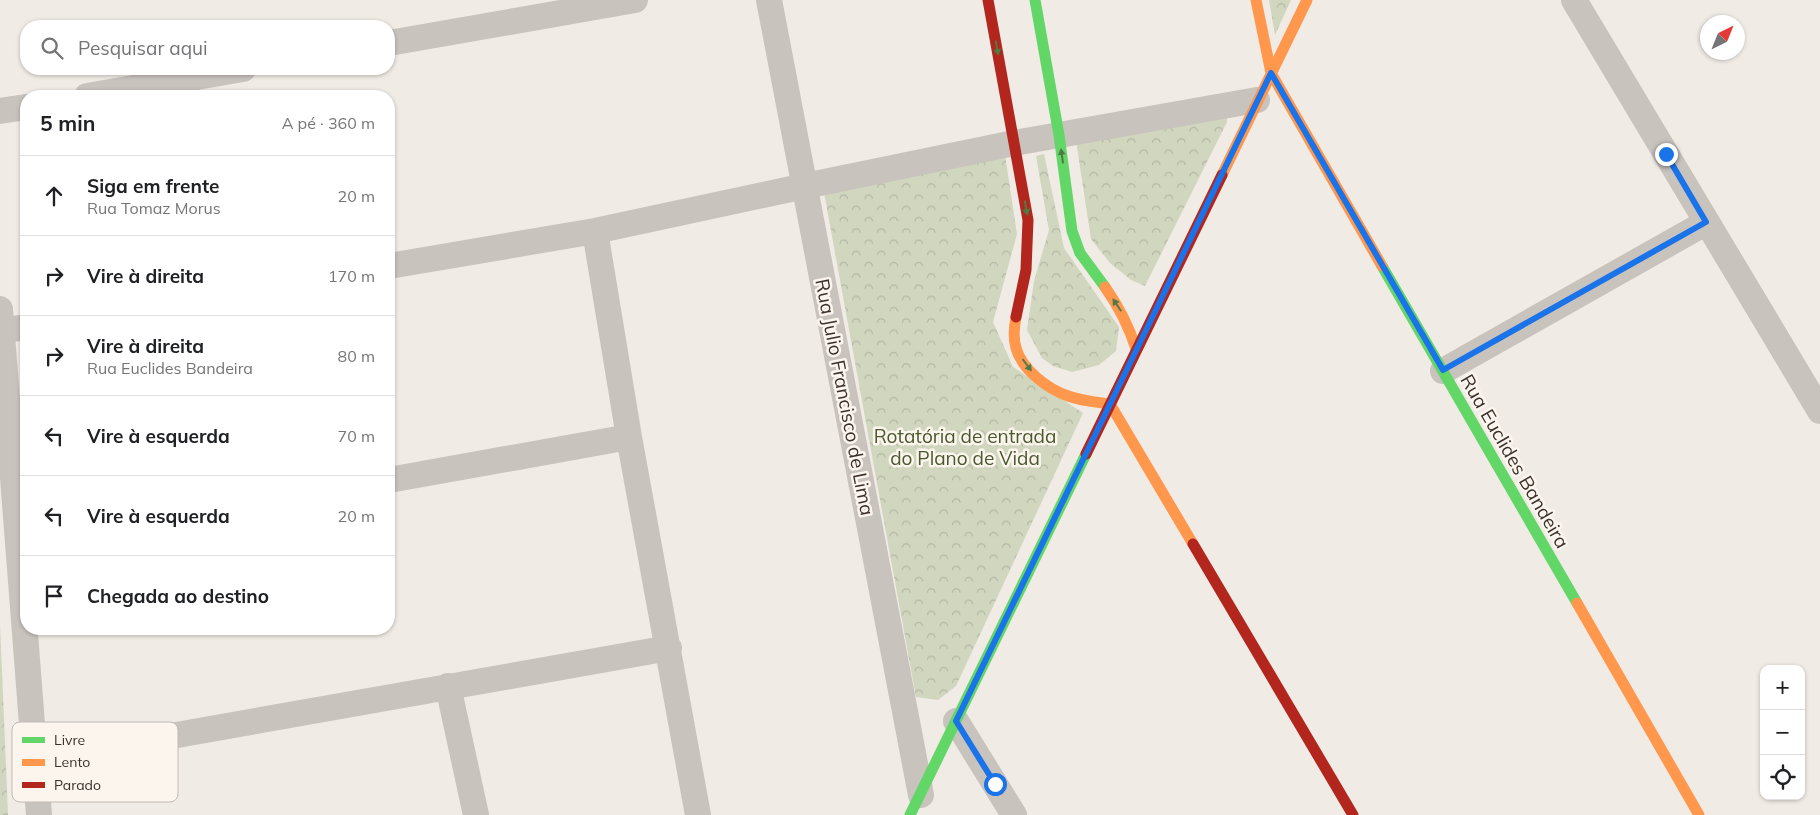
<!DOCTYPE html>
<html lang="pt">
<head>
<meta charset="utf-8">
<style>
  :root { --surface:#fff; --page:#f2f2f2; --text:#202124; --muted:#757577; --line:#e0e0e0 }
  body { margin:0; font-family:Mulish,sans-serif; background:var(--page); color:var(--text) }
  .controls { position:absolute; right:15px; bottom:15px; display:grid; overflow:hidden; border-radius:10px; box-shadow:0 1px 4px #0004 }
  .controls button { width:45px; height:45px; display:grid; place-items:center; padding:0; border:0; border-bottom:1px solid var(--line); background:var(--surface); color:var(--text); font:25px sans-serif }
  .compass { position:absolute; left:1700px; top:15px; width:45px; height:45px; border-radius:50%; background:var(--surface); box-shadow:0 1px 4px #0004; rotate:43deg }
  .stop { position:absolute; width:15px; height:15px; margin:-11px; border:4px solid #1a73e8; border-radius:50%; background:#fff }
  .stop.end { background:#1a73e8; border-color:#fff; box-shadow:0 1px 5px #0008 }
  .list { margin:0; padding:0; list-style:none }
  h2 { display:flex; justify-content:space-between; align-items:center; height:65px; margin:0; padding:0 20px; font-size:21px }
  h2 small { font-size:16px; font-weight:400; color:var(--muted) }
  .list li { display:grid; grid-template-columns:32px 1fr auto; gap:15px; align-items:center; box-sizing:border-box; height:80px; padding:0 20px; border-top:1px solid var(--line) }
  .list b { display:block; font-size:19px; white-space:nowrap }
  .list p { margin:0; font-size:16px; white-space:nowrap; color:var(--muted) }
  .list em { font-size:16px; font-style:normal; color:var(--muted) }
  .icon { flex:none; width:28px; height:28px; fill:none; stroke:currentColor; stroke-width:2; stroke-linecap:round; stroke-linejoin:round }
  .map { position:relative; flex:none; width:1820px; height:815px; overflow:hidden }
  .search { position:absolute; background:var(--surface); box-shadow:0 1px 4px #0004; left:20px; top:20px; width:375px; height:55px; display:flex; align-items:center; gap:12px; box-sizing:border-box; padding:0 18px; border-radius:20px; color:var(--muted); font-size:19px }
  .panel { position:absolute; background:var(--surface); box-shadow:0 1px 4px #0004; left:20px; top:90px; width:375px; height:545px; border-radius:20px }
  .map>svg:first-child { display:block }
</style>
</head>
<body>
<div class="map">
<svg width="1820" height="815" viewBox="0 0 1820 815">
  <defs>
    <pattern id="park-crowns" width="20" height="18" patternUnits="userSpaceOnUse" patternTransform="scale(1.25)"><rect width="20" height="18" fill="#d1d6bf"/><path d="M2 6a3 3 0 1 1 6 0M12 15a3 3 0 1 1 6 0" fill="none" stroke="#b4b8a4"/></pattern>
  </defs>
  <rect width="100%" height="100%" fill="#f0ebe5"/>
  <path fill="url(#park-crowns)" d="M1269 0H1291L1275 35Z
    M1227 110V122L1145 286 1131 280 1110 263 1091 239 1076 141Z
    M1044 154 1064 248 1119 327 1116 351 1099 365 1072 372 1053 366 1042 358 1027 330 1034 281 1049 230 1036 156Z
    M1005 155 1017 234 993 322 1013 367 1083 413 956 686 938 700 916 697 823 187Z
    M0 624 8 815H0Z"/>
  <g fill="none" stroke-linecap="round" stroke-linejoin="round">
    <path stroke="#c9c3be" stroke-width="26" d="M769 0 921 795
      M1574 0 1820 411
      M389 43 635 0
      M87 96 243 69
      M0 111 26 107
      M595 231 629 437 698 815
      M389 266 595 231 805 186 1014 143 1257 100
      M0 309 39 815
      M0 331 26 327
      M1443 371 1707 222
      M389 480 629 437
      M448 686 476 815
      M956 721 1014 815
      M35 760 669 648"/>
    <path stroke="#63d668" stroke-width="11" d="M1035 0 1059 135 1072 231 1080 253 1105 287
      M1382 266 1577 603
      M910 815 1086 454"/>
    <path stroke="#ff974d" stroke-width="11" d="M1256 0 1271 73 1382 266
      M1222 175 1307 0
      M1105 287C1119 307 1129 326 1136 349
      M1016 317C1014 327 1013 338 1016 348 1022 370 1048 389 1068 396 1082 401 1096 402 1110 404L1193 544
      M1577 603 1699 815"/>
    <path stroke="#b3261e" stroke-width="11" d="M988 0 1028 220 1026 270 1016 317
      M1086 454 1222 175
      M1193 544 1353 815"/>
  </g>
  <defs><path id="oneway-solid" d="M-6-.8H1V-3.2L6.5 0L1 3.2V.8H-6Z" transform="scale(1.25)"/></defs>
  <g fill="#4d7b46">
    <use href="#oneway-solid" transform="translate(997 48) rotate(80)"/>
    <use href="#oneway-solid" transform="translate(1062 156) rotate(-98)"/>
    <use href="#oneway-solid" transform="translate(1026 208) rotate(80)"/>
    <use href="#oneway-solid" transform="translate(1117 305) rotate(-124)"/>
    <use href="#oneway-solid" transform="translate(1027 365) rotate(53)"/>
  </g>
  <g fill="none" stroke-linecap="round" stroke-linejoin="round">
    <path stroke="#1a73e8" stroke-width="6" d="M995 784 956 721 1271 73 1443 370 1706 222 1666 154"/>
  </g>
  <g text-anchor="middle" stroke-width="5" stroke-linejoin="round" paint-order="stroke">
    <g font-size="19" fill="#3b302b" stroke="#fbf5ee">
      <text transform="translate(845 397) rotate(79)" y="7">Rua Julio Francisco de Lima</text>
      <text transform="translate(1515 461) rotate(60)" y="7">Rua Euclides Bandeira</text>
    </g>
    <g font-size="19" fill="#4a5a2e" stroke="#fbf5ee">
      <text x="965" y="443">Rotatória de entrada<tspan x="965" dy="22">do Plano de Vida</tspan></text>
    </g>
  </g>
  <rect x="12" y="722" width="166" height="80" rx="8" fill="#fbf5ee" stroke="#c1bab4" stroke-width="1"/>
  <rect x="22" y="737" width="23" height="6" fill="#63d668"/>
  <rect x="22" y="759" width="23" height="7" fill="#ff974d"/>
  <rect x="22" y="782" width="23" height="6" fill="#b3261e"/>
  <g font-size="14" fill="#3b302b">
    <text x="54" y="745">Livre</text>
    <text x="54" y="767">Lento</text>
    <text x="54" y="790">Parado</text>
  </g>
</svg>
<div class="controls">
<button>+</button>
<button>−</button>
<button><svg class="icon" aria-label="locate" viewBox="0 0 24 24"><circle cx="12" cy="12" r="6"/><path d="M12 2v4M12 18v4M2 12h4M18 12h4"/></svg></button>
</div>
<svg class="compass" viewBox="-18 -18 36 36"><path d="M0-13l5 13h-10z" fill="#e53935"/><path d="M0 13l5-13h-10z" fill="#757577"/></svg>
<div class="stop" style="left:995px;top:784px"></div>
<div class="stop end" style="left:1666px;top:154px"></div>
<div class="search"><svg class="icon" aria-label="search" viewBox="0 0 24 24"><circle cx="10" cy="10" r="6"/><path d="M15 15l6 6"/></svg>Pesquisar aqui</div>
<section class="panel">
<h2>5 min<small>A pé · 360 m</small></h2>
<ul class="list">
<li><svg class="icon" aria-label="ahead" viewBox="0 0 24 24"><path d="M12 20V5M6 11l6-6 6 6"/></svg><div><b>Siga em frente</b><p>Rua Tomaz Morus</p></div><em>20 m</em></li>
<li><svg class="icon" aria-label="right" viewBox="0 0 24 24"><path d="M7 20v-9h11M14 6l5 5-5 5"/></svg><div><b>Vire à direita</b></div><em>170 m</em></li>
<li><svg class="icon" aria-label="right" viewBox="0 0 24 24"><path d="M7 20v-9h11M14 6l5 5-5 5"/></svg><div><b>Vire à direita</b><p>Rua Euclides Bandeira</p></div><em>80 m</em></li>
<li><svg class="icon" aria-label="left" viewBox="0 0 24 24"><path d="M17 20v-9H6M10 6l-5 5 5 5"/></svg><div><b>Vire à esquerda</b></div><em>70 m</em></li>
<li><svg class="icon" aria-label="left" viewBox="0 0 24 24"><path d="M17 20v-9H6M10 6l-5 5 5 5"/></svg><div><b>Vire à esquerda</b></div><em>20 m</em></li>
<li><svg class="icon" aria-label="arrive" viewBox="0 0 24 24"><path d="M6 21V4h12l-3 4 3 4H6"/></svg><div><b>Chegada ao destino</b></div></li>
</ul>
</section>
</div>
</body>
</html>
